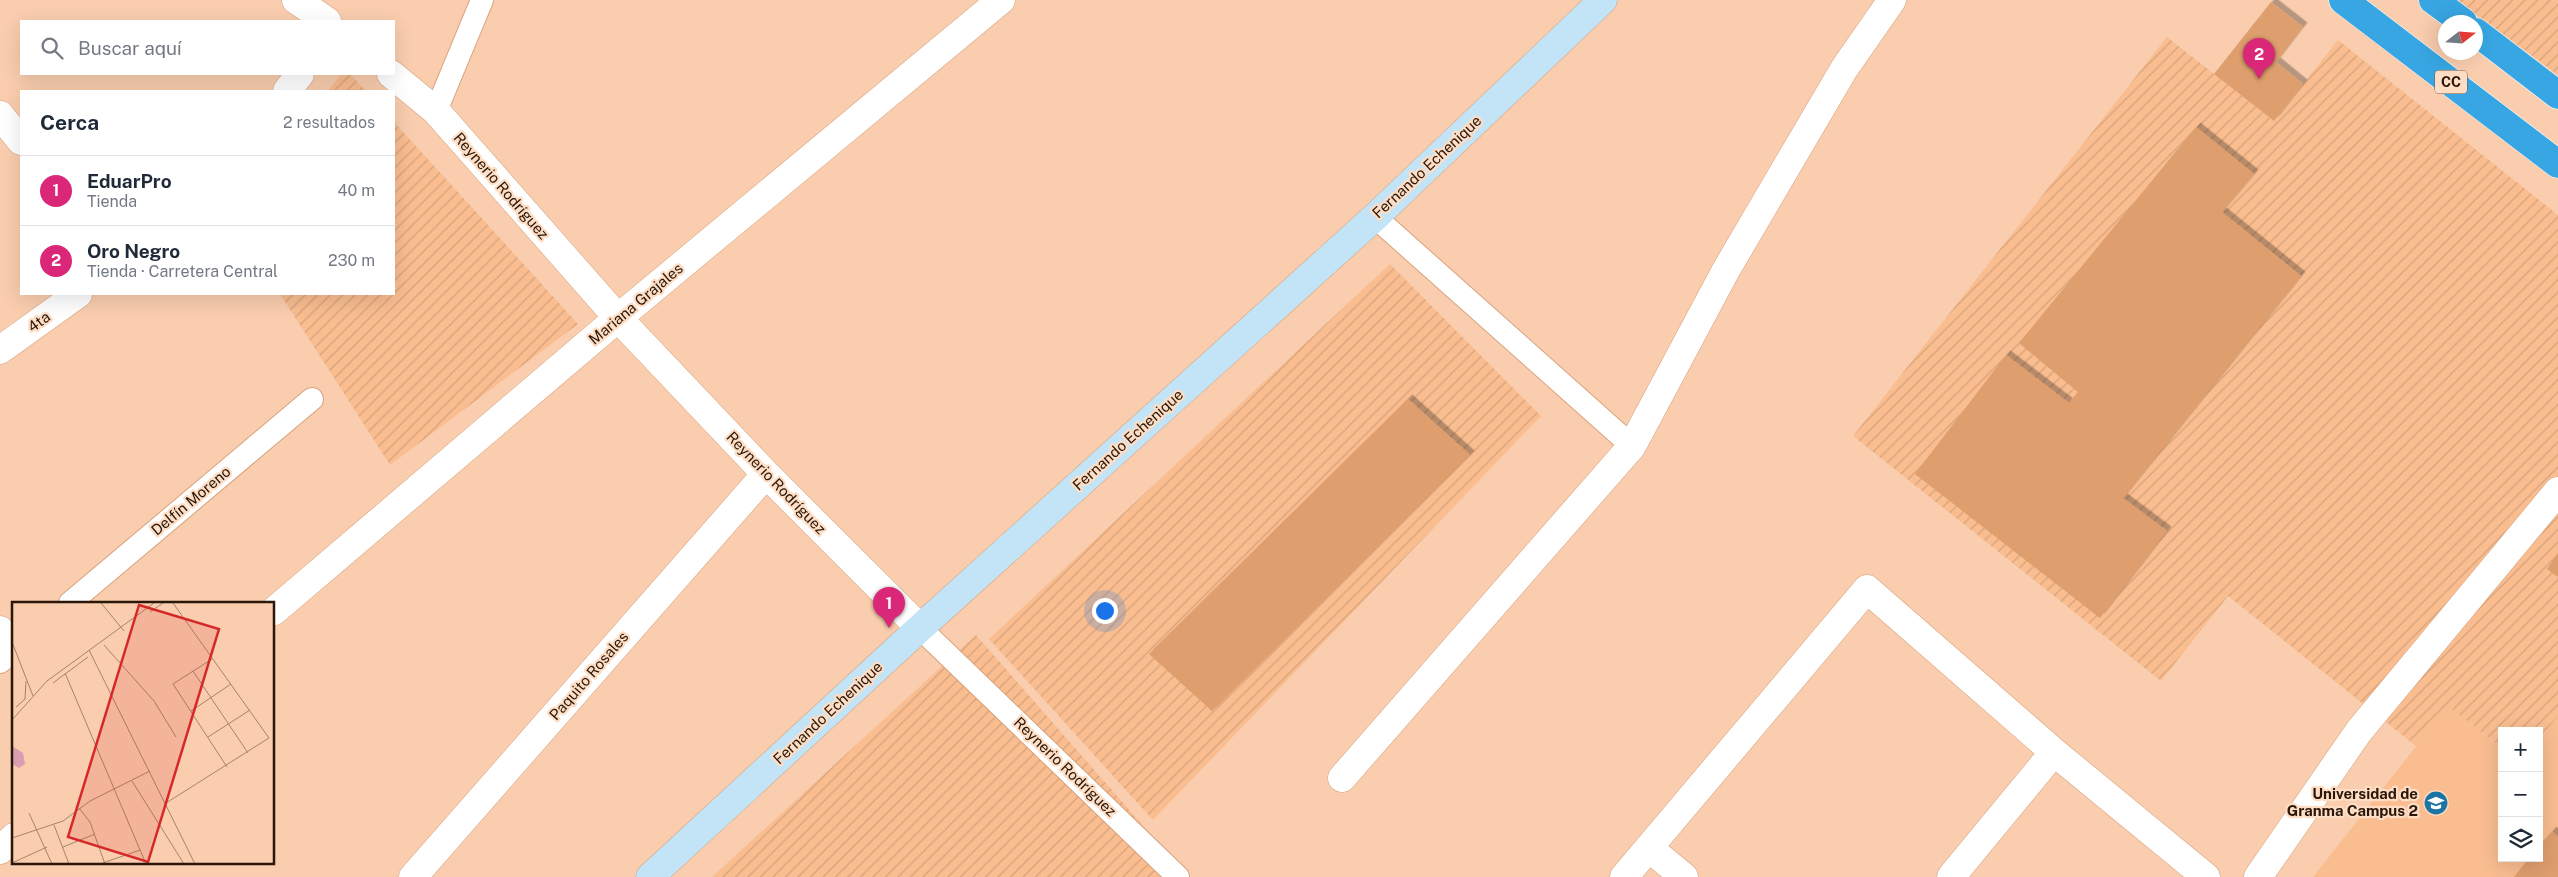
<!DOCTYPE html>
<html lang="es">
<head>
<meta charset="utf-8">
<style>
  :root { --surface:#fff; --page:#f2f2f3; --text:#1f2937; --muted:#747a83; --line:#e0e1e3; --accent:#db2777 }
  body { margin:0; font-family:"Public Sans",sans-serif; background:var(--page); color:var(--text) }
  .controls { position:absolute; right:15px; bottom:15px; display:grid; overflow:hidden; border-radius:0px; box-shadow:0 5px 20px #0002 }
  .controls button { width:45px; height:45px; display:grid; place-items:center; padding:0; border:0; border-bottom:1px solid var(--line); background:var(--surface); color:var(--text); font:25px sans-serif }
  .compass { position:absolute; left:2438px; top:15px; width:45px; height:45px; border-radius:50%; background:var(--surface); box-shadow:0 5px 20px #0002; rotate:73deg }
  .you { position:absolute; left:1104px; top:610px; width:18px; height:18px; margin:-12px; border:4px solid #fff; border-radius:50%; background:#1a73e8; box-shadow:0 0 0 8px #1a73e833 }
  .badge { display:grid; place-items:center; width:32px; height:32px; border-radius:50%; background:var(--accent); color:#fff; font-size:16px; font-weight:700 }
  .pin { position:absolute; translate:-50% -41px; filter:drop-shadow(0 1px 2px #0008) }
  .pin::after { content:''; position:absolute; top:26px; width:18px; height:15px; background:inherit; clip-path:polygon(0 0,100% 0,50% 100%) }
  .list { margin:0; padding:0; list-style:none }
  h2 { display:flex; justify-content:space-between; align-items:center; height:65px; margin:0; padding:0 20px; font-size:21px }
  h2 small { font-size:16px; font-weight:400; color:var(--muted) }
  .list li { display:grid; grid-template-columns:32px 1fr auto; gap:15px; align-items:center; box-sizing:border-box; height:70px; padding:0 20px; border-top:1px solid var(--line) }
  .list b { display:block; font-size:19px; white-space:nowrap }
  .list p { margin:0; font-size:16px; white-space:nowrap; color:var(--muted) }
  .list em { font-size:16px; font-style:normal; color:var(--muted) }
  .icon { flex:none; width:28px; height:28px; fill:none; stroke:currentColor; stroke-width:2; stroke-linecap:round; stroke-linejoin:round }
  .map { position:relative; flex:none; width:2558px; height:877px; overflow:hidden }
  .search { position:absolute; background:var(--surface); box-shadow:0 5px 20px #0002; left:20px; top:20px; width:375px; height:55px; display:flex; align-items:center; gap:12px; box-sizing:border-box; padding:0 18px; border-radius:0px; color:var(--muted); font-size:19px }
  .panel { position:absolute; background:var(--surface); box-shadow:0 5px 20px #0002; left:20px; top:90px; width:375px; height:205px; border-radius:0px }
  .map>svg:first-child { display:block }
</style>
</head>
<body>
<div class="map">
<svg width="2558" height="877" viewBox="0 0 2558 877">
  <defs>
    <pattern id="industrial-furrows" width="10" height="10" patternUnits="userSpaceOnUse" patternTransform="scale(1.25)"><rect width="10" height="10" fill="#f9bd90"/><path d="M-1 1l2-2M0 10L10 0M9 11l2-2" fill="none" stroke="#d6a27b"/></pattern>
    <filter id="shadow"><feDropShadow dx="4.5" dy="-4.5" stdDeviation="0" flood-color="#0004"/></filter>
  </defs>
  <rect width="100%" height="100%" fill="#f9cdae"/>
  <path fill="#f9bd90" d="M2448 706 2502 748V858H2539V739L2558 716V877H2313Z"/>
  <path fill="url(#industrial-furrows)" d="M2457 0H2558V75Z
    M2167 37 2274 121 2338 40 2558 215V716L2539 739V731H2502V748L2448 706 2416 746 2228 596 2161 681 1853 436Z
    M341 74H350L366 91H328Z
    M394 122 578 324 390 465 280 294H394Z
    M1390 264 1541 416 1153 820 989 639Z
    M976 635 1188 877H712Z"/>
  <path fill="#de9e6d" filter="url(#shadow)" d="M2271 2 2303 27 2276 62 2303 84 2274 121 2214 74Z
    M2196 127 2254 174 2222 212 2301 276 2123 498 2167 531 2100 618 1915 474 2006 355 2069 403 2078 392 2019 343Z
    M1408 399 1470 455 1212 711 1149 654Z
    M2558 553V577L2547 569Z
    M2552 831 2558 837V877H2514L2529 858H2539V846Z"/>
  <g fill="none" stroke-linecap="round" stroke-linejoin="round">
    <defs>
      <path id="lane" d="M436 111 482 0
        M1375 217 1632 446
        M70 603 312 399
        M920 628 1178 877
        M0 662 14 651"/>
      <path id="street" d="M296 0 327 21
        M391 74 436 111 618 318 766 474 920 628
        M287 91 300 74
        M0 115 21 141
        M0 350 78 294
        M274 611 618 318 1001 0
        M0 630 14 649
        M1342 778 1632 446 1726 270 1844 69 1892 0
        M1649 848 1684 877
        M0 850 14 837
        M413 877 766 474
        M1624 877 1867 589 2054 752 2206 877
        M1951 877 2054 752
        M2258 877 2359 731 2558 491"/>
      <path id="secondary" d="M650 877 920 628 1375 217 1603 0"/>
      <path id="highway" d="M2343 0 2558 164
        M2433 0 2463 22
        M2476 32 2558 95"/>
    </defs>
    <use href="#lane" stroke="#d7a27c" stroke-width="24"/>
    <use href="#street" stroke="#d7a27c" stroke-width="29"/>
    <use href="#secondary" stroke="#d7a27c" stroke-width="29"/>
    <use href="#highway" stroke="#fff" stroke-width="29"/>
    <use href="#lane" stroke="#fff" stroke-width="22"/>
    <use href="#street" stroke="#fff" stroke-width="28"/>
    <use href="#secondary" stroke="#c3e4f6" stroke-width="28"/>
    <use href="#highway" stroke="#38a6e2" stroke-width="28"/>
  </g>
  <defs>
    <symbol id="university-disc" viewBox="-11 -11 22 22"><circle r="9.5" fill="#1b75a4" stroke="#feddc5"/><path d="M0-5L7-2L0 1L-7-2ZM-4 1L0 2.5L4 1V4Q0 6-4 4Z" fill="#fff"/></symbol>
  </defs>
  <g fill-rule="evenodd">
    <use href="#university-disc" x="2422" y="789" width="28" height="28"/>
  </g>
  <g text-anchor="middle" stroke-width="4.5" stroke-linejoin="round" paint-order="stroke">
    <rect fill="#feddc5" stroke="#6a5241" stroke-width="1" x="2435" y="70.5" width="32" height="23" rx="4"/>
    <g font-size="14" font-weight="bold" fill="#2a1708">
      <text x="2451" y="87">CC</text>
    </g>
    <g font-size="15" fill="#2a1708" stroke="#feddc5">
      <text transform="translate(1427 167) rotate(-43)" y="5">Fernando Echenique</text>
      <text transform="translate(501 186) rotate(49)" y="5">Reynerio Rodríguez</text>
      <text transform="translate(636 304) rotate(-40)" y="5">Mariana Grajales</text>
      <text transform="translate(39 322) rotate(-36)" y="5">4ta</text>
      <text transform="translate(1128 440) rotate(-42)" y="5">Fernando Echenique</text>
      <text transform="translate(776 483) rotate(46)" y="5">Reynerio Rodríguez</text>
      <text transform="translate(191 501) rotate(-40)" y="5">Delfín Moreno</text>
      <text transform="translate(589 676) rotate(-49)" y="5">Paquito Rosales</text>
      <text transform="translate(828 713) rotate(-43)" y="5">Fernando Echenique</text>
      <text transform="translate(1065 767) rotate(44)" y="5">Reynerio Rodríguez</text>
    </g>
    <g font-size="15" font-weight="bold" fill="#2a1708" stroke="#feddc5" text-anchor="end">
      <text x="2418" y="799">Universidad de<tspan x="2418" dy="17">Granma Campus 2</tspan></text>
    </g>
  </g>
  <g transform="translate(12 602)">
    <rect width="262" height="262" fill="#f9cdae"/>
    <path d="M0 144 11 151 13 162 7 166 0 162Z" fill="#da9eb1"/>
    <path fill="none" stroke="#a6846c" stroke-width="1" d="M89 1 112 29M138 10 151 1M0 40 21 94M92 43 142 99 164 135M77 48 183 262M200 57 161 82 215 165M181 69 236 151M53 71 134 262M41 81 76 55M4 105 13 97 14 79M179 109 219 82M0 118 35 79 142 1M196 135 238 108M120 179 172 262M154 201 257 136 161 1M67 206 78 220 93 262M17 211 40 262M42 223 57 262M0 236 51 219 78 199 138 169M51 245 83 232M0 261 35 245M88 262 128 248"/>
    <path fill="#d62828" fill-opacity="0.15" stroke="#d62828" stroke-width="2.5" d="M127 3 207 27 136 260 56 235Z"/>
    <rect width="262" height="262" fill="none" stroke="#2a1708" stroke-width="2.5"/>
  </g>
</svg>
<div class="controls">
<button>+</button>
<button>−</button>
<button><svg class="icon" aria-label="layers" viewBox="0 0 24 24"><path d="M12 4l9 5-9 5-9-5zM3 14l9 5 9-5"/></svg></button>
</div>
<svg class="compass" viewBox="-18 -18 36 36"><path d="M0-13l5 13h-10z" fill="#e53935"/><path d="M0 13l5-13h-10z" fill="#747a83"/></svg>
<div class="you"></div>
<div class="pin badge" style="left:889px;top:628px">1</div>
<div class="pin badge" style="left:2259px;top:79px">2</div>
<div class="search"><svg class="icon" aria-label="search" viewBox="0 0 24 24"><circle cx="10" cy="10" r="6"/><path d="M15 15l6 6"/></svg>Buscar aquí</div>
<section class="panel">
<h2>Cerca<small>2 resultados</small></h2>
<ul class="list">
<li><span class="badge">1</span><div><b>EduarPro</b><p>Tienda</p></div><em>40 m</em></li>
<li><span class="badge">2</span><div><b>Oro Negro</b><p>Tienda · Carretera Central</p></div><em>230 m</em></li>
</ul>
</section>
</div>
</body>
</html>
